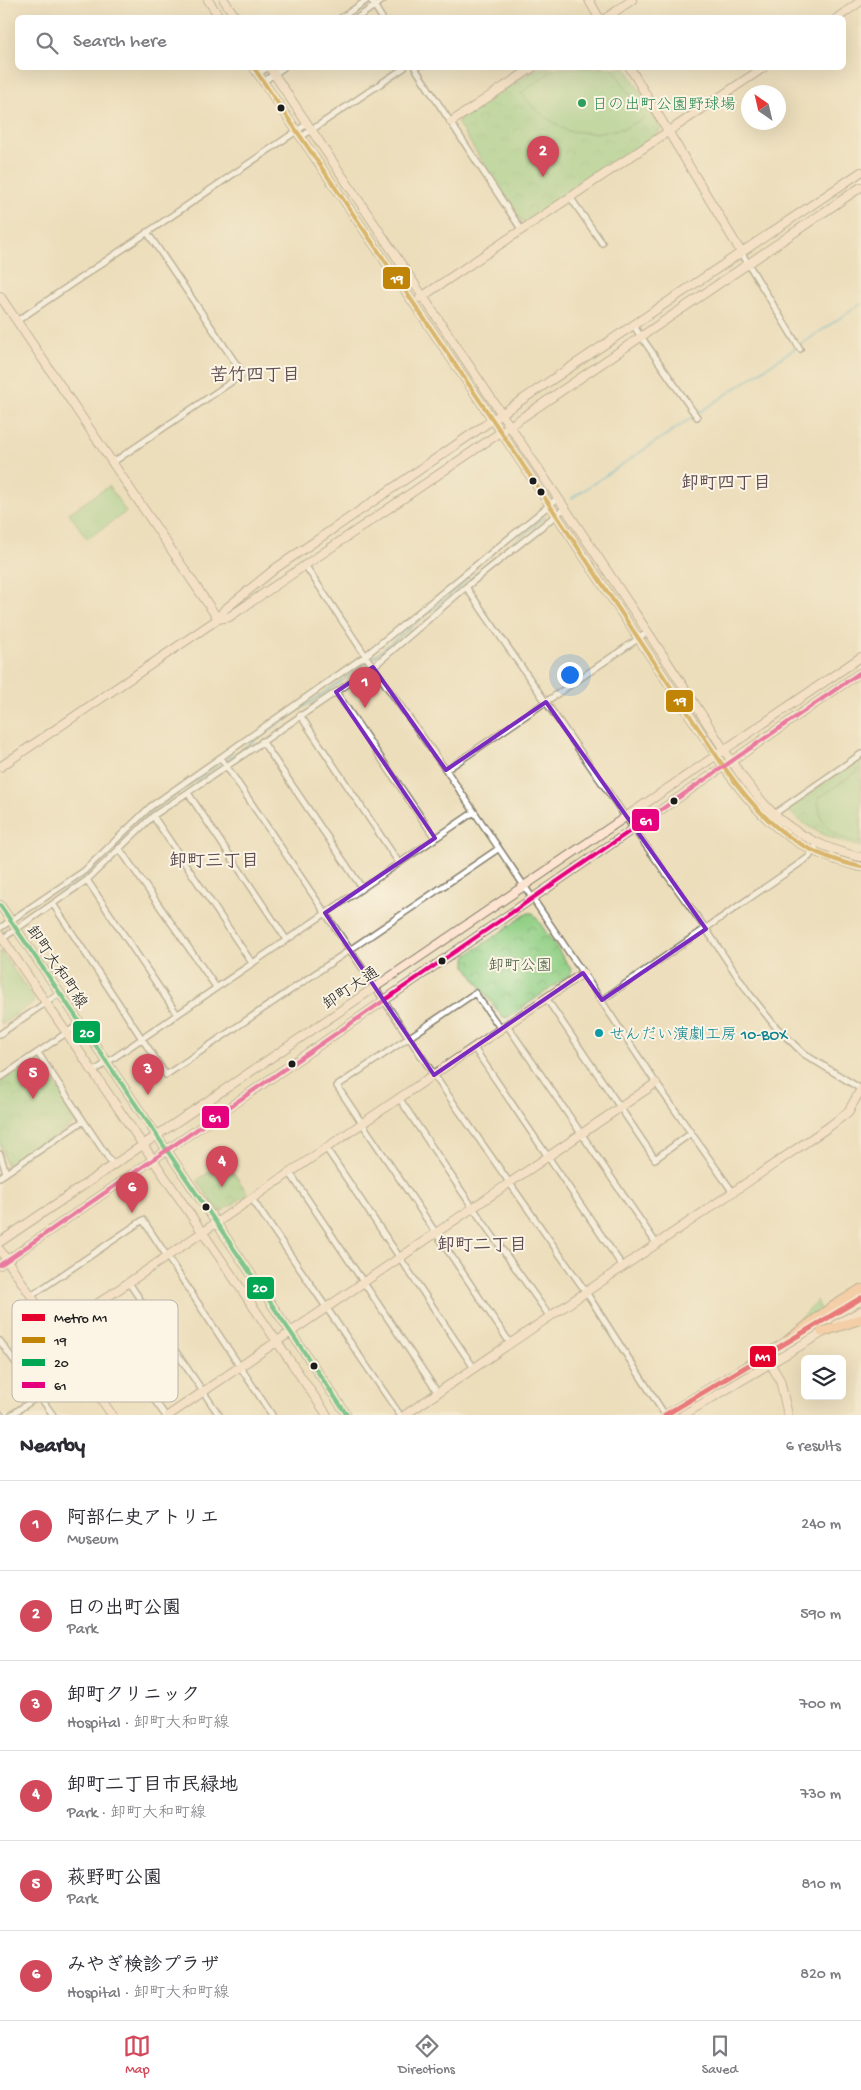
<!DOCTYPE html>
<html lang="en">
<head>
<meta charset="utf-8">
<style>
  :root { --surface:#fff; --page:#f2f2f3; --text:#2b2b33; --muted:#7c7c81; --line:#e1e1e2; --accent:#d1495b }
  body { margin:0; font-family:"Gochi Hand","Klee One",sans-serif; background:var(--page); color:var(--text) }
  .controls { position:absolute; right:15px; bottom:15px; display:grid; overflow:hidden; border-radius:8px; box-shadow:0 5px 20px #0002 }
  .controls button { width:45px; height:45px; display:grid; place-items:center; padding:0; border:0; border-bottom:1px solid var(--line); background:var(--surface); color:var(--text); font:25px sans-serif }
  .compass { position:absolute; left:741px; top:85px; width:45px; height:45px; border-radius:50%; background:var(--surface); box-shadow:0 5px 20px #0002; rotate:326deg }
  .you { position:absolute; left:569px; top:674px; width:18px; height:18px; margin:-12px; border:4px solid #fff; border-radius:50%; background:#1a73e8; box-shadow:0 0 0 8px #1a73e833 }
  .badge { display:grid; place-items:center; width:32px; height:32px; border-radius:50%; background:var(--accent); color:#fff; font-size:16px; font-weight:700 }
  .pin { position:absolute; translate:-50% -41px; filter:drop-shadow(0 1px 2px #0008) }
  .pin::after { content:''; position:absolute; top:26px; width:18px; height:15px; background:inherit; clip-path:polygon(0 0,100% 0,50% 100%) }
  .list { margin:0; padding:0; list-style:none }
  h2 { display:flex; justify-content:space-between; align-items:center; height:65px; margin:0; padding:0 20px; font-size:21px }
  h2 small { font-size:16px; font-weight:400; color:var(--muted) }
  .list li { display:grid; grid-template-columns:32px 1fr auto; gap:15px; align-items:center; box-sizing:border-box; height:90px; padding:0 20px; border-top:1px solid var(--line) }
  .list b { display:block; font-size:19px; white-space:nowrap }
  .list p { margin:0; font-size:16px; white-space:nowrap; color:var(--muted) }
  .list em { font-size:16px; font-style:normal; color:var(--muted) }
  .icon { flex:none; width:28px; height:28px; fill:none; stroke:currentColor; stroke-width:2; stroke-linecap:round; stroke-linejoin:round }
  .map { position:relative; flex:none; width:861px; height:1415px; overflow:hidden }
  .search { position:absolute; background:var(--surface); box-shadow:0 5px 20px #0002; left:15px; right:15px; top:15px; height:55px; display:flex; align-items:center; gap:12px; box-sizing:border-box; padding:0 18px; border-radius:8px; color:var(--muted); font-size:19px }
  .sheet { height:605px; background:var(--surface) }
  nav { display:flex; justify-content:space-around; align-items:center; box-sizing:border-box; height:70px; border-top:1px solid var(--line); background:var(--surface); font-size:14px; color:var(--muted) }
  nav a { display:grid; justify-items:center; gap:2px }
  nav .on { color:var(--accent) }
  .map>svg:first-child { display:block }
</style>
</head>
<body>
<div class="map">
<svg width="861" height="1415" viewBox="0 0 861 1415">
  <defs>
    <pattern id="grass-dots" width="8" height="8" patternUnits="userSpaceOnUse" patternTransform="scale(1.25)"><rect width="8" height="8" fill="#90cf85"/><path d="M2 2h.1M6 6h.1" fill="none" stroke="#7cb172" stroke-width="1.8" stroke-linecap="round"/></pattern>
    <pattern id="park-crowns" width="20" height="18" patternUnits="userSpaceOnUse" patternTransform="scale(1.25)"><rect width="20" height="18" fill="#90cf85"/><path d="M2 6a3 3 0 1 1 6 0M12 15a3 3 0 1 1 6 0" fill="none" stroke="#7cb172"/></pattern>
  </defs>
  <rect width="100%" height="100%" fill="#fcf5e5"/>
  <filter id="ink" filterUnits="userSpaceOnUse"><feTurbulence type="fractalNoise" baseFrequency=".02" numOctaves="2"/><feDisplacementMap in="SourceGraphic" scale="10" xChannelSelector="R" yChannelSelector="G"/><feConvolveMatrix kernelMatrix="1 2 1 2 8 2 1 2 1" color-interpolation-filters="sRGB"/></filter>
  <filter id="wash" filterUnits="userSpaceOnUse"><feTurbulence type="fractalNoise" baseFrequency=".0096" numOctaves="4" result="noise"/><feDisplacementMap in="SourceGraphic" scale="20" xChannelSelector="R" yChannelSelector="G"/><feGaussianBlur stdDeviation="1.12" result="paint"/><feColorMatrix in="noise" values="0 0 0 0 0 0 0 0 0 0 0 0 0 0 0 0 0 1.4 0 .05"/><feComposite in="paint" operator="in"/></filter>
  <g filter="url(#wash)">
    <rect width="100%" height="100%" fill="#ecdebb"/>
    <path fill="url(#grass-dots)" stroke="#567650" d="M817 1300 821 1310 791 1332 790 1330Z"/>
    <path fill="url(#park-crowns)" stroke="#567650" d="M537 68H626L661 127 659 133 526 223 521 221 458 124V120Z
      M861 758V847C833 840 807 830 787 809Z
      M528 913H533L571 969 570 975 507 1018 502 1017 466 966V956Z
      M33 1061H39L76 1114V1122L12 1166 6 1164 0 1143V1083Z
      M226 1161 248 1194 221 1212 217 1210 197 1180Z"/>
    <path fill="#90cf85" stroke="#567650" d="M556 68H613L644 118 625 128 594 133 567 131 538 112 521 93Z
      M109 486 126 512 87 539 69 513Z
      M861 769V843C835 838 817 827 819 798Z
      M0 950 34 999 33 1003 2 1024 0 1021Z"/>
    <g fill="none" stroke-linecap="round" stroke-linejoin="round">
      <path stroke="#48acc7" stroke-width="2" d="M350 18 369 5
        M572 498 861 304
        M30 913 86 876 153 810 362 667 545 517"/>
    </g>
  </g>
  <g filter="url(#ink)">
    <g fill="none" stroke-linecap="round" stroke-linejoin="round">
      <defs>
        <path id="street" d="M371 0 382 18
          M341 18 367 0
          M357 18 383 0
          M415 68 521 229
          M258 74 267 68
          M263 82 283 68
          M301 137 404 68
          M570 197 602 243
          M741 252 800 349
          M17 321 307 124
          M633 325 697 417
          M112 463 243 374 147 232
          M305 565 373 667 446 770 583 973 656 1083 732 1191
          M466 587 634 829 706 929 748 992 775 1026 804 1054 861 1089
          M336 692 435 838
          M300 715 399 863
          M262 741 362 888
          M221 758 434 1075 586 1292 665 1415
          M446 770 648 632
          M188 793 286 939
          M774 814 861 754
          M153 816 252 963
          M119 848 216 987
          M87 880 177 1014
          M53 904 166 1075 498 849
          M0 928 84 871 150 807 365 656 558 498
          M2 939 87 880 153 816 373 667 466 587 565 508
          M546 998 655 1159 690 1134
          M602 1000 809 857 818 842
          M507 1025 656 1243
          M501 1029 475 993 337 1086 510 1343
          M0 1034 60 993
          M474 1048 623 1267
          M38 1053 113 1165
          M93 1072 474 812
          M0 1078 81 1023
          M399 1098 473 1208 550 1317
          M326 1148 474 1368
          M0 1154 6 1173
          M290 1173 438 1393
          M0 1177 83 1121
          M252 1199 400 1415
          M129 1283 219 1415
          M31 1296 143 1220 272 1415
          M90 1309 165 1415
          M0 1341 53 1415
          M0 1414 1 1415
          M11 1415 80 1368"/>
        <path id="secondary" d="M208 0 220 18
          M224 0 236 18
          M589 0 599 18
          M606 18 632 0
          M837 18 861 1
          M254 68 501 432 724 767C762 821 795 852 861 867
          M270 68C383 239 499 410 614 581 643 625 673 670 702 715 723 748 744 784 772 812 795 835 830 851 861 857
          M630 68 741 252
          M451 122 532 68
          M0 296 218 619
          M420 298 763 68
          M218 619 224 610 276 568 501 414 861 172
          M0 767 218 619 229 617 861 187
          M0 905 347 1415
          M0 935 327 1415
          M0 1242 861 657
          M0 1250 112 1415
          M0 1265 861 672
          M837 1324 861 1311
          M812 1326 861 1297
          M56 1332 583 973
          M770 1363 780 1380 788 1415
          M169 1415 656 1083
          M405 1415 830 1126 848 1112 861 1089
          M665 1415 792 1338
          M683 1415 827 1330"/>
        <path id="highway" d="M822 1332 861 1319
          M788 1340 829 1309 861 1289"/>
      </defs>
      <use href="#street" stroke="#847d6c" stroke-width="8"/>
      <use href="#secondary" stroke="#847d6c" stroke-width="10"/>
      <use href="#highway" stroke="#847d6c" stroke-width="11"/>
      <use href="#street" stroke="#fff" stroke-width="5"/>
      <use href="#secondary" stroke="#fde4d1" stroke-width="8"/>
      <use href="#highway" stroke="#fbbb8d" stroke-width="9"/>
      <defs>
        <path id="bus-1" d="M254 68 501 432 724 767C762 821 795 852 861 867"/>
        <path id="bus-2" d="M0 905 347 1415"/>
        <path id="bus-3" d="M0 1265 861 672"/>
      </defs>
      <use href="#bus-1" stroke="#fcf5e5" stroke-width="8"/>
      <use href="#bus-2" stroke="#fcf5e5" stroke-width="8"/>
      <use href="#bus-3" stroke="#fcf5e5" stroke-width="8"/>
      <use href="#bus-1" stroke="#c08407" stroke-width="4"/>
      <use href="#bus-2" stroke="#00a651" stroke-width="4"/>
      <use href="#bus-3" stroke="#e5007d" stroke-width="4"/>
      <defs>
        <path id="metro-1" d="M665 1415 861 1298"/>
      </defs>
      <use href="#metro-1" stroke="#fcf5e5" stroke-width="9"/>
      <use href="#metro-1" stroke="#e4002b" stroke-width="5"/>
    </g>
  </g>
  <path d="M0 0H861V1415H0ZM373 667 446 770 546 702 706 929 602 1000 583 973 434 1075 325 913 435 838 336 692Z" fill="#ecdebb" fill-opacity=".55" fill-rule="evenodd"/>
  <path fill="none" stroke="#7b2cbf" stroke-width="4" stroke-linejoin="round" d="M373 667 446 770 546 702 706 929 602 1000 583 973 434 1075 325 913 435 838 336 692Z"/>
  <circle fill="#2e9e5b" stroke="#fcf5e5" stroke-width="2" cx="582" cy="103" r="5"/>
  <g fill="#1c1c1c" stroke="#fcf5e5" stroke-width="2">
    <circle cx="281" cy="108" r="4.5"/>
    <circle cx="533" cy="481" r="4.5"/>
    <circle cx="541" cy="492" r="4.5"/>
    <circle cx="674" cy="801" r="4.5"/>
    <circle cx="442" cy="961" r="4.5"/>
    <circle cx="292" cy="1064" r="4.5"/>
    <circle cx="206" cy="1207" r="4.5"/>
    <circle cx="314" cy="1366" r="4.5"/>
  </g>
  <circle fill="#0f9aa8" stroke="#fcf5e5" stroke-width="2" cx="599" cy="1033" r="5"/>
  <g text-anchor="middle" stroke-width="4" stroke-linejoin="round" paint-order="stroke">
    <g font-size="16" fill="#27864d" stroke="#fcf5e5" text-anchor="start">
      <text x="592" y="109">日の出町公園野球場</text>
    </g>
    <g font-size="16" fill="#455b41" stroke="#fcf5e5">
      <text x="520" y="970">卸町公園</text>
    </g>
    <g font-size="16" fill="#1c1c1c" stroke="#fcf5e5">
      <text transform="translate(58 966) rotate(56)" y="6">卸町大和町線</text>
      <text transform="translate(350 987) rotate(-34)" y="6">卸町大通</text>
    </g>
    <g font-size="16" fill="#0d838f" stroke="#fcf5e5" text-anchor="start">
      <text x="609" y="1039">せんだい演劇工房 10-BOX</text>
    </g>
    <g font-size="18" font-weight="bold" fill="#5d4b51" stroke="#fcf5e5">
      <text x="255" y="380">苦竹四丁目</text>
      <text x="726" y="488">卸町四丁目</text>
      <text x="214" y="866">卸町三丁目</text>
      <text x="482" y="1250">卸町二丁目</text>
    </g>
  </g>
  <rect x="12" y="1300" width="166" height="102" rx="8" fill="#fcf5e5" stroke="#b9b4a9" stroke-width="1"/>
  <rect x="22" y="1314" width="23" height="7" fill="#e4002b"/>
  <rect x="22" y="1337" width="23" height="6" fill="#c08407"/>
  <rect x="22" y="1359" width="23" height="7" fill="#00a651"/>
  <rect x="22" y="1382" width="23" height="6" fill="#e5007d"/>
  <g font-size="14" fill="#1c1c1c">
    <text x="54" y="1322">Metro M1</text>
    <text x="54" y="1345">19</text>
    <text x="54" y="1367">20</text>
    <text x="54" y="1390">61</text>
  </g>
  <g stroke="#fcf5e5" stroke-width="2">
    <rect x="382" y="266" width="29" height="24" rx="5" fill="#c08407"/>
    <rect x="665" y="689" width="29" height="24" rx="5" fill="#c08407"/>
    <rect x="631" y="808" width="29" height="24" rx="5" fill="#e5007d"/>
    <rect x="72" y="1020" width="29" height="24" rx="5" fill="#00a651"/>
    <rect x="201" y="1105" width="29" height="24" rx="5" fill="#e5007d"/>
    <rect x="246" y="1276" width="29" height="24" rx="5" fill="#00a651"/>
    <rect x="749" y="1345" width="28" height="23" rx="5" fill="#e4002b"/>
  </g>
  <g font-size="14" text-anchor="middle" font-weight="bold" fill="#fff">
    <text x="397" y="283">19</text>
    <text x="680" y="705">19</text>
    <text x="646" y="825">61</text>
    <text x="87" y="1037">20</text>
    <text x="215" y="1122">61</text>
    <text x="260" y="1292">20</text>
    <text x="763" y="1361">M1</text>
  </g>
</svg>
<div class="controls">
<button><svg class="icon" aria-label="layers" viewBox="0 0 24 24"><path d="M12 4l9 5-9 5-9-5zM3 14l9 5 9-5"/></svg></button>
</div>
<svg class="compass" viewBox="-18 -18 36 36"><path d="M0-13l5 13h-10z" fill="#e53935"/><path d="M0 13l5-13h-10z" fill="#7c7c81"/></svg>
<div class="you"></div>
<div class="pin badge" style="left:365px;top:708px">1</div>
<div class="pin badge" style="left:543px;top:177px">2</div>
<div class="pin badge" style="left:148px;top:1095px">3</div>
<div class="pin badge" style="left:222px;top:1187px">4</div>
<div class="pin badge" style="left:33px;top:1099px">5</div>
<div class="pin badge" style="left:132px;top:1213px">6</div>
<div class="search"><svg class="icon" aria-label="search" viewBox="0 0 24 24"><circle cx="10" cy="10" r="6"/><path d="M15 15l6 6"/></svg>Search here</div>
</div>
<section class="sheet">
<h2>Nearby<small>6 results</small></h2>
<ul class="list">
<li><span class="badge">1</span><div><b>阿部仁史アトリエ</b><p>Museum</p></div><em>240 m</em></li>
<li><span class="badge">2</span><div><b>日の出町公園</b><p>Park</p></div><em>590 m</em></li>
<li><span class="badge">3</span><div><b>卸町クリニック</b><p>Hospital · 卸町大和町線</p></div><em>700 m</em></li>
<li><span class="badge">4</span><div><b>卸町二丁目市民緑地</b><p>Park · 卸町大和町線</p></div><em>730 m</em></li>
<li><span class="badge">5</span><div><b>萩野町公園</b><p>Park</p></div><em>810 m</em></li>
<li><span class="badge">6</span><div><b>みやぎ検診プラザ</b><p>Hospital · 卸町大和町線</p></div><em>820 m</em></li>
</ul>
</section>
<nav>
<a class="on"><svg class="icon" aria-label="map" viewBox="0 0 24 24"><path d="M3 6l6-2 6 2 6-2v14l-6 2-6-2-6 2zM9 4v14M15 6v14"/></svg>Map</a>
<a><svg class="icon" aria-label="directions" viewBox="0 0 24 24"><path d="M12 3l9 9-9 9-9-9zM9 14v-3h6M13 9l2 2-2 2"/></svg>Directions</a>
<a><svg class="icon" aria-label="saved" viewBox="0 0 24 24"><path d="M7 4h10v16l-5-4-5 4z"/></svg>Saved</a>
</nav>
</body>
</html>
